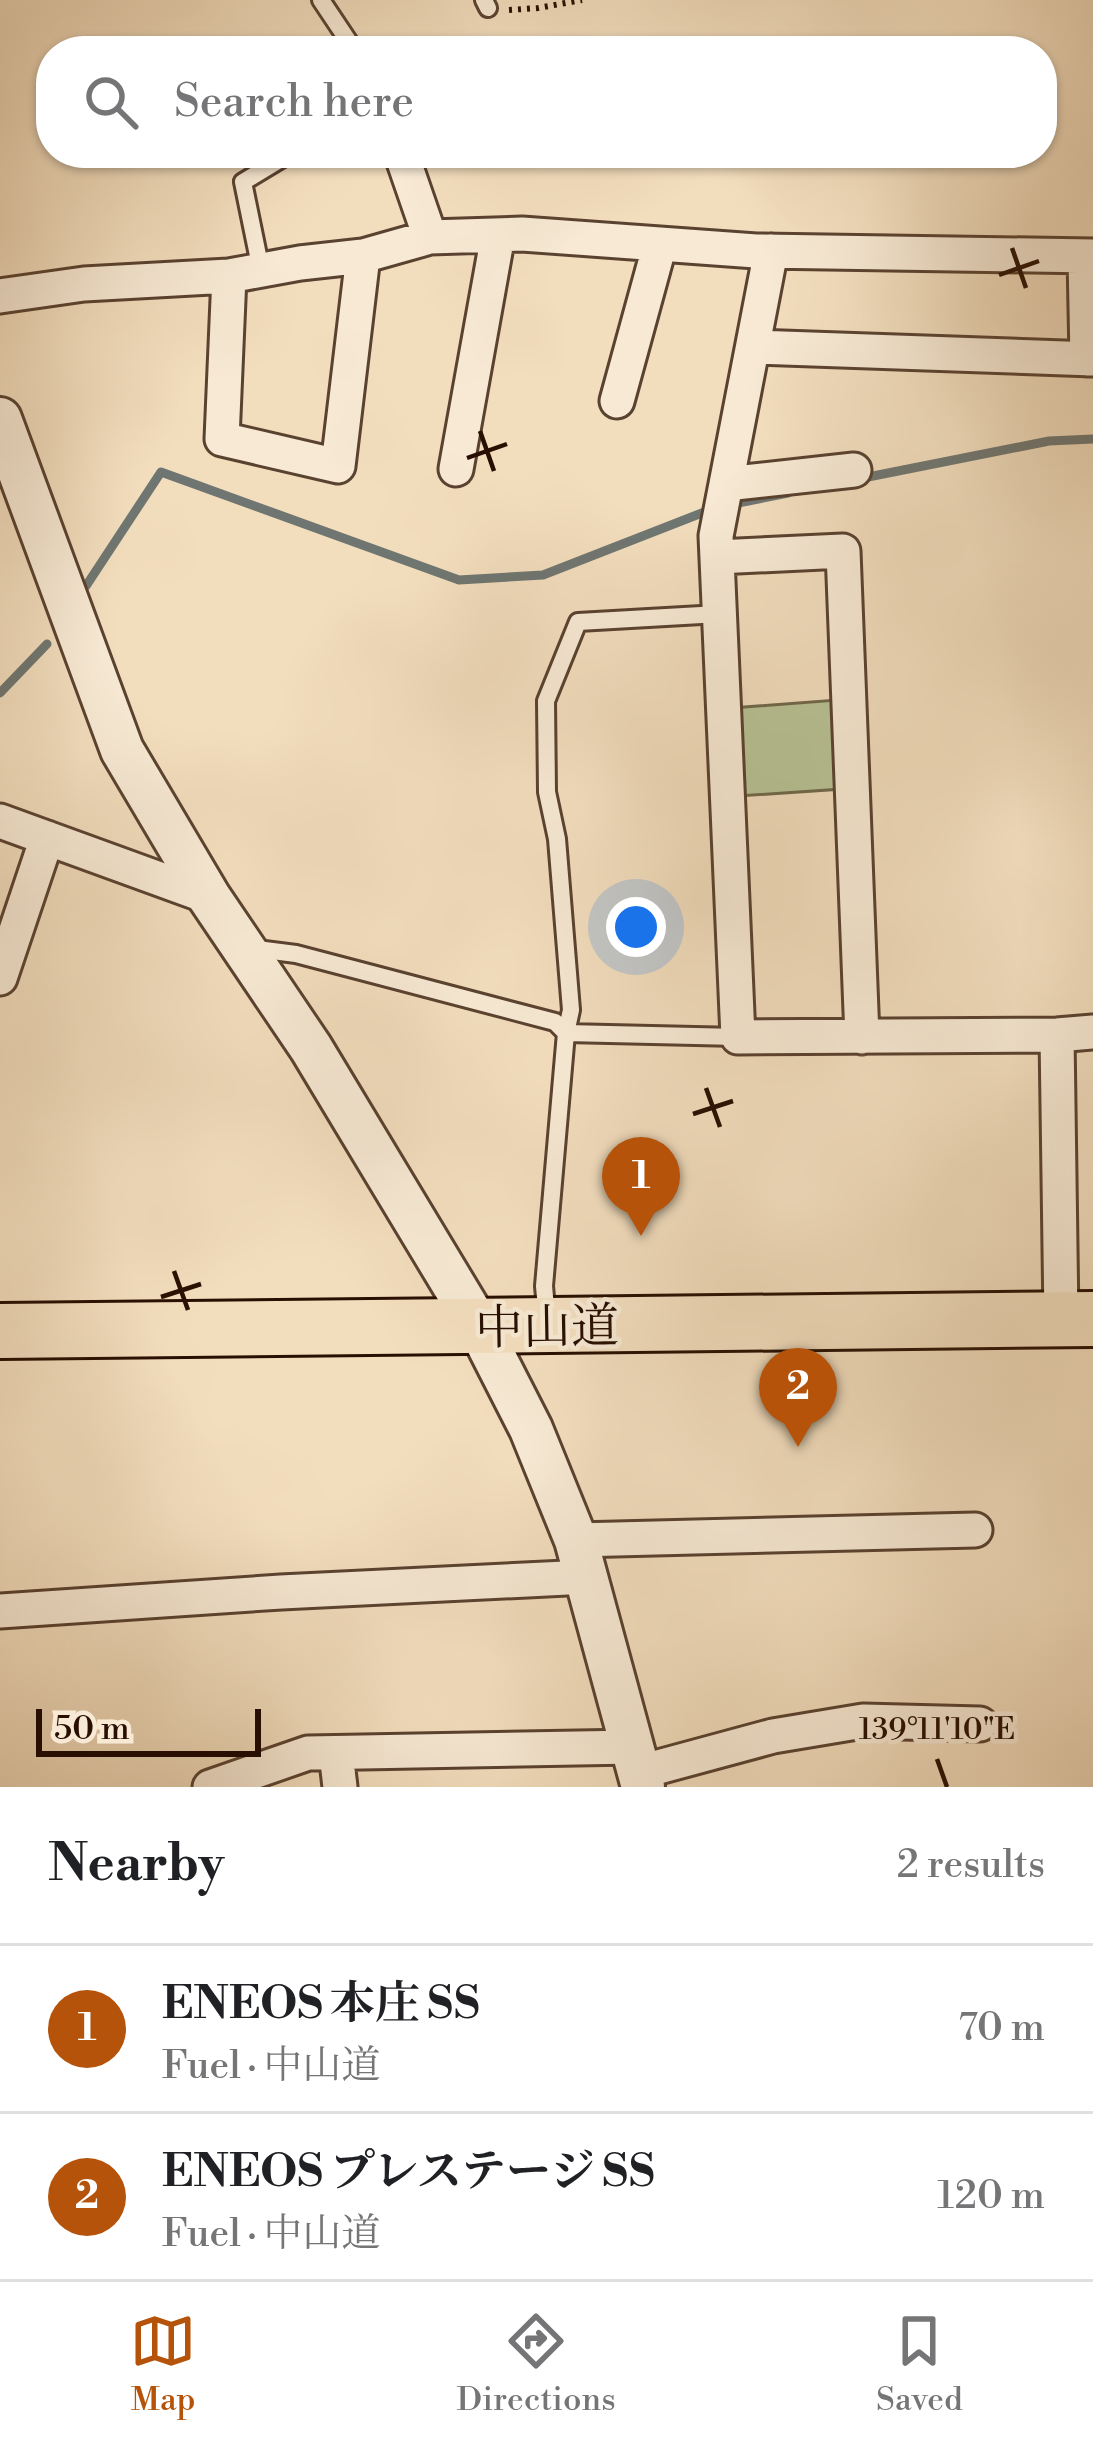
<!DOCTYPE html>
<html lang="en">
<head>
<meta charset="utf-8">
<style>
  :root { --surface:#fff; --page:#f2f2f2; --text:#202124; --muted:#757577; --line:#e0e0e0; --accent:#b45309 }
  body { margin:0; font-family:"Libre Bodoni","Noto Serif JP",serif; background:var(--page); color:var(--text) }
  .scale { position:absolute; left:36px; bottom:30px; width:225px; box-sizing:border-box; padding-left:12px; border:6px solid #280f01; border-top:0; font-size:33px; line-height:42px; white-space:nowrap; color:#280f01; -webkit-text-stroke:9px #f7e9d4; paint-order:stroke }
  .you { position:absolute; left:636px; top:927px; width:42px; height:42px; margin:-30px; border:9px solid #fff; border-radius:50%; background:#1a73e8; box-shadow:0 0 0 18px #1a73e833 }
  .badge { display:grid; place-items:center; width:78px; height:78px; border-radius:50%; background:var(--accent); color:#fff; font-size:39px; font-weight:700 }
  .pin { position:absolute; translate:-50% -99px; filter:drop-shadow(0 3px 6px #0008) }
  .pin::after { content:''; position:absolute; top:63px; width:42px; height:36px; background:inherit; clip-path:polygon(0 0,100% 0,50% 100%) }
  .list { margin:0; padding:0; list-style:none }
  h2 { display:flex; justify-content:space-between; align-items:center; height:156px; margin:0; padding:0 48px; font-size:51px }
  h2 small { font-size:39px; font-weight:400; color:var(--muted) }
  .list li { display:grid; grid-template-columns:78px 1fr auto; gap:36px; align-items:center; box-sizing:border-box; height:168px; padding:0 48px; border-top:3px solid var(--line) }
  .list b { display:block; font-size:45px; white-space:nowrap }
  .list p { margin:0; font-size:39px; white-space:nowrap; color:var(--muted) }
  .list em { font-size:39px; font-style:normal; color:var(--muted) }
  .icon { flex:none; width:66px; height:66px; fill:none; stroke:currentColor; stroke-width:2; stroke-linecap:round; stroke-linejoin:round }
  .map { position:relative; flex:none; width:1093px; height:1787px; overflow:hidden }
  .search { position:absolute; background:var(--surface); box-shadow:0 3px 9px #0004; left:36px; right:36px; top:36px; height:132px; display:flex; align-items:center; gap:30px; box-sizing:border-box; padding:0 42px; border-radius:48px; color:var(--muted); font-size:45px }
  .sheet { height:492px; background:var(--surface) }
  nav { display:flex; justify-content:space-around; align-items:center; box-sizing:border-box; height:168px; border-top:3px solid var(--line); background:var(--surface); font-size:33px; color:var(--muted) }
  nav a { display:grid; justify-items:center; gap:6px }
  nav .on { color:var(--accent) }
  .map>svg:first-child { display:block }
</style>
</head>
<body>
<div class="map">
<svg width="1093" height="1787" viewBox="0 0 1093 1787">
  <rect width="100%" height="100%" fill="#f2ddbd"/>
  <filter id="stains"><feTurbulence type="fractalNoise" baseFrequency=".00167" numOctaves="4"/><feColorMatrix values="0 0 0 0 .2 0 0 0 0 .09 0 0 0 0 .02 0 0 0 .5 -.17"/></filter>
  <radialGradient id="worn" r=".72"><stop offset=".6" stop-color="#630" stop-opacity="0"/><stop offset="1" stop-color="#630" stop-opacity=".3"/></radialGradient>
  <path fill="#b7c294" stroke="#70684a" stroke-width="3" d="M837 700 842 789 738 796 732 708Z"/>
  <g fill="none" stroke-linecap="round" stroke-linejoin="round">
    <path stroke="#6f7671" stroke-width="9" d="M858 479 1049 441 1093 439
      M728 505 788 493
      M86 586 161 472 459 580 543 575 712 509
      M0 693 47 644"/>
    <defs>
      <path id="service" d="M321 0 355 51
        M484 0 488 8
        M261 270 243 182 291 153
        M249 948 296 954 555 1022 566 1033 738 1037
        M547 1319 544 1286 566 1033 571 1010 557 839 547 792 546 701 578 622 719 614"/>
      <path id="minor" d="M401 153 430 237
        M771 251 716 536 738 1037 1057 1035 1093 1032
        M1085 257 1087 359
        M229 276 222 439 338 466 363 256
        M0 296 84 284 229 276 300 263 363 256 430 237 522 234 756 251 1093 256
        M753 347 1093 359
        M617 401 660 244
        M456 469 498 235
        M726 484 854 470
        M717 557 843 551 862 1037
        M0 821 209 897
        M0 978 47 838
        M1057 1035 1061 1319
        M576 1540 975 1530
        M0 1611 281 1592 587 1577
        M336 1753 340 1787
        M640 1772 773 1736 863 1721 980 1724
        M210 1787 308 1753 633 1747"/>
      <path id="tertiary" d="M0 419 122 750 209 897 311 1048 479 1327 531 1429 576 1540 643 1787"/>
      <path id="trunk" d="M0 1331 1093 1319"/>
    </defs>
    <use href="#service" stroke="#5a4230" stroke-width="22"/>
    <use href="#minor" stroke="#5a4230" stroke-width="39"/>
    <use href="#tertiary" stroke="#5a4230" stroke-width="48"/>
    <use href="#trunk" stroke="#280f01" stroke-width="60"/>
    <path stroke="#280f01" stroke-width="6" stroke-dasharray="3 6" stroke-linecap="butt" d="M509 10 538 8 582 0"/>
    <use href="#service" stroke="#f7e9d4" stroke-width="16"/>
    <use href="#minor" stroke="#f7e9d4" stroke-width="33"/>
    <use href="#tertiary" stroke="#f7e9d4" stroke-width="42"/>
    <use href="#trunk" stroke="#f2ddbd" stroke-width="54"/>
  </g>
  <path fill="none" stroke="#280f01" stroke-width="4.5" d="M1012 248 1026 288M999 275 1039 261M480 431 494 471M467 458 507 444M706 1088 720 1127M693 1114 733 1101M174 1271 188 1310M161 1297 201 1284M937 1759 947 1787"/>
  <g text-anchor="middle" stroke-width="9" stroke-linejoin="round" paint-order="stroke">
    <g font-size="48" fill="#280f01" stroke="#f7e9d4">
      <text transform="translate(547 1326) rotate(-1)" y="17">中山道</text>
    </g>
  </g>
  <g font-size="30" text-anchor="middle" fill="#280f01" stroke="#f7e9d4" stroke-width="9" stroke-linejoin="round" paint-order="stroke">
    <text x="937" y="1739">139°11'10"E</text>
  </g>
  <rect width="100%" height="100%" filter="url(#stains)"/>
  <rect width="100%" height="100%" fill="url(#worn)"/>
</svg>
<div class="scale">50 m</div>
<div class="you"></div>
<div class="pin badge" style="left:641px;top:1236px">1</div>
<div class="pin badge" style="left:798px;top:1447px">2</div>
<div class="search"><svg class="icon" aria-label="search" viewBox="0 0 24 24"><circle cx="10" cy="10" r="6"/><path d="M15 15l6 6"/></svg>Search here</div>
</div>
<section class="sheet">
<h2>Nearby<small>2 results</small></h2>
<ul class="list">
<li><span class="badge">1</span><div><b>ENEOS 本庄 SS</b><p>Fuel · 中山道</p></div><em>70 m</em></li>
<li><span class="badge">2</span><div><b>ENEOS プレステージ SS</b><p>Fuel · 中山道</p></div><em>120 m</em></li>
</ul>
</section>
<nav>
<a class="on"><svg class="icon" aria-label="map" viewBox="0 0 24 24"><path d="M3 6l6-2 6 2 6-2v14l-6 2-6-2-6 2zM9 4v14M15 6v14"/></svg>Map</a>
<a><svg class="icon" aria-label="directions" viewBox="0 0 24 24"><path d="M12 3l9 9-9 9-9-9zM9 14v-3h6M13 9l2 2-2 2"/></svg>Directions</a>
<a><svg class="icon" aria-label="saved" viewBox="0 0 24 24"><path d="M7 4h10v16l-5-4-5 4z"/></svg>Saved</a>
</nav>
</body>
</html>
